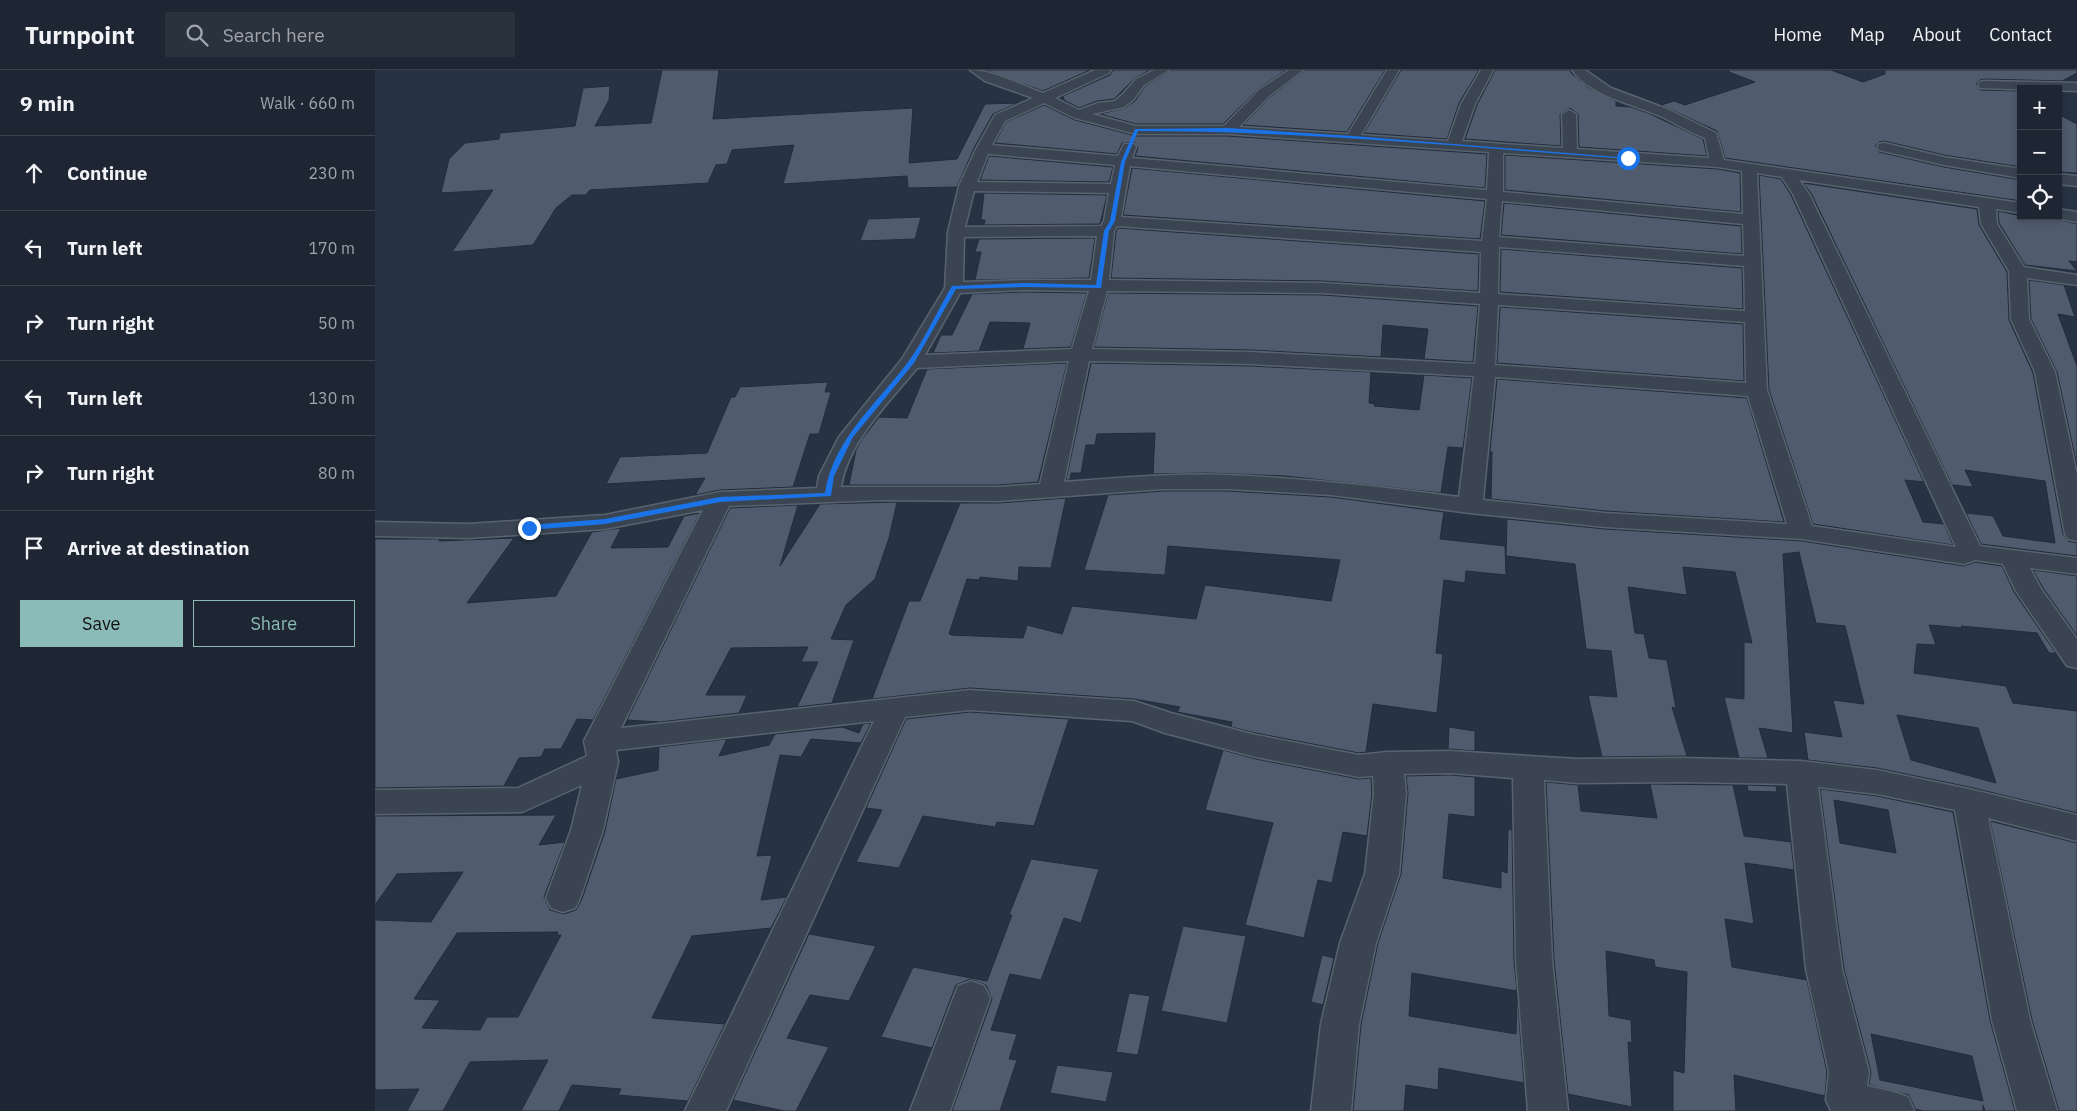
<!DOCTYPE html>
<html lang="en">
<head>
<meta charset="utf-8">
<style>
  :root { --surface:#1d2632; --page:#2a323e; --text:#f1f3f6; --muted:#a0a5ac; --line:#3b434d; --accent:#8bbbb9 }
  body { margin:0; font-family:"IBM Plex Sans",sans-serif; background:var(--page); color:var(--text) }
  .controls { position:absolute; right:15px; top:15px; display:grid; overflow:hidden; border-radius:0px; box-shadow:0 2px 8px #0003 }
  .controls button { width:45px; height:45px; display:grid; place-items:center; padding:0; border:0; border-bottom:1px solid var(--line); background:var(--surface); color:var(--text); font:25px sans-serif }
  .stop { position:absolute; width:15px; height:15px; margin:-11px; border:4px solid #1a73e8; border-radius:50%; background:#fff }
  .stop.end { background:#1a73e8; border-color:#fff; box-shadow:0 1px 5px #0008 }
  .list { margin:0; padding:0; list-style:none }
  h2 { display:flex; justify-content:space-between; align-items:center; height:65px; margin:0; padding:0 20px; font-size:21px }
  h2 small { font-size:16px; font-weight:400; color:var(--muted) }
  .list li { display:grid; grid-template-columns:32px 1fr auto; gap:15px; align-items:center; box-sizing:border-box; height:75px; padding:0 20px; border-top:1px solid var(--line) }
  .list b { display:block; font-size:19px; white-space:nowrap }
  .list em { font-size:16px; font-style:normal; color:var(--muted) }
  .actions { display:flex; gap:10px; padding:15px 20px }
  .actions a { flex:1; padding:11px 0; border:1px solid var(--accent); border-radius:0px; text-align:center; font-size:18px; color:var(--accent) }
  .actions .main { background:var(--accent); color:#111 }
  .icon { flex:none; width:28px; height:28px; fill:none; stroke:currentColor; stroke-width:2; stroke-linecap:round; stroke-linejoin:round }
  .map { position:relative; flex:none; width:1702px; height:1041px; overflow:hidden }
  header { display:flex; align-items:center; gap:30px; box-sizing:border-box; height:70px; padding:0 25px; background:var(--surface); border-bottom:1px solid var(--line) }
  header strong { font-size:24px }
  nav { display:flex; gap:28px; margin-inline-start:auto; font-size:18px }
  .search { width:350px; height:45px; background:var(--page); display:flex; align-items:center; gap:12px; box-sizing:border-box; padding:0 18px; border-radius:0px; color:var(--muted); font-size:19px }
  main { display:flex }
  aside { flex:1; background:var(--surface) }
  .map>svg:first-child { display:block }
</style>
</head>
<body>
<header>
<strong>Turnpoint</strong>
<div class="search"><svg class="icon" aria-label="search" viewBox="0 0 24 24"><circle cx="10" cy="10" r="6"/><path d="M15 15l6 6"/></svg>Search here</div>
<nav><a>Home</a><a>Map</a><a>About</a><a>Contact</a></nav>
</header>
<main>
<aside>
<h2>9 min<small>Walk · 660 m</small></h2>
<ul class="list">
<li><svg class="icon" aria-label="ahead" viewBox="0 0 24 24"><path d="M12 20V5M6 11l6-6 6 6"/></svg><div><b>Continue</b></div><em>230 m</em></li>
<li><svg class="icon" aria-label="left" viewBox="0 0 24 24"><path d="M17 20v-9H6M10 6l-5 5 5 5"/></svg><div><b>Turn left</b></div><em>170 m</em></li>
<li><svg class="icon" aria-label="right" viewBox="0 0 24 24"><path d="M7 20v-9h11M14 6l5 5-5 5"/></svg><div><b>Turn right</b></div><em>50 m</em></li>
<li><svg class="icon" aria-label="left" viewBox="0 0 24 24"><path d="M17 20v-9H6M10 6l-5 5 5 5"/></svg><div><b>Turn left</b></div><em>130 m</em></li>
<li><svg class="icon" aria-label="right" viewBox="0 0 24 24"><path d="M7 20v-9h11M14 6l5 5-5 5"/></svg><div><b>Turn right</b></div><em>80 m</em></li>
<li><svg class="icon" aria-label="arrive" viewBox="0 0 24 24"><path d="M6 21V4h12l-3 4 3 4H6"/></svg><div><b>Arrive at destination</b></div></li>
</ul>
<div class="actions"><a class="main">Save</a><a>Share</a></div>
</aside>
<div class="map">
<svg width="1702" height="1041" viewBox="0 0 1702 1041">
  <rect width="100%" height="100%" fill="#273343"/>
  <path fill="#505c6e" stroke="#222c3a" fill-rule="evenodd" d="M287 0H344L338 49 538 38 534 93 582 89 610 34 643 33 618 44 599 78 582 117 533 118 532 106 408 114 419 75 357 80 352 94 341 95 333 113 215 120 211 125H197L181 138 158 175 77 182 118 120 66 123 74 89 90 73 124 69 125 63 200 56 208 18 235 16 234 30 220 56 276 53Z
    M610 0H715L668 21Z
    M738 0H775L760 8 739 29 722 31 704 38 689 30 688 26 735 5Z
    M796 0H911L883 19 848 54H761L725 44 750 38 760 31 770 16Z
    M930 0H1010L972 62 868 55 895 27Z
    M1026 0H1104L1084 33 1072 69 989 63Z
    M1120 0H1195L1196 3 1214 18 1241 31V36L1256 37 1273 43 1328 69 1332 86 1204 77 1203 44 1195 38 1185 44 1186 76 1090 69 1102 35Z
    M1354 0H1456L1488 12 1510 4V0H1702V3L1687 11 1609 9 1605 10 1601 14 1605 20 1646 21V97L1569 85 1509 71 1504 72 1500 76 1504 82 1569 97 1646 110V131L1350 88 1342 61 1286 35 1299 31 1310 35 1380 12 1354 2Z
    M669 35 700 50 761 66H853L1112 84 1110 118 760 86 763 78 759 72 747 73 742 84 620 73 631 52Z
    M1683 44 1702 54V103L1683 102Z
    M1130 85 1343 99 1365 103 1366 142 1130 120Z
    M614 86 738 97 734 112 605 110Z
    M757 98 1110 131 1105 169 748 145Z
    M1384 105 1406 109 1416 125 1549 412 1530 410 1548 452 1569 454 1578 475 1438 454 1394 320Z
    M1428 113 1602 139 1604 155 1632 202 1634 250 1658 303 1688 464 1693 471 1702 473V486L1606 474 1591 443 1618 446 1628 466 1680 473 1670 411 1590 400 1598 417 1577 415 1436 123Z
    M609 123 732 125 725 154 609 155 610 150H606Z
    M1129 133 1366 156 1367 184 1126 165Z
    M1623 141 1646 146 1675 147 1702 154V192L1694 191 1702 201 1650 195 1624 153Z
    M546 147 540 169 485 171 493 149Z
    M743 158 1104 184 1103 221 948 211 736 208 741 162Z
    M720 168 714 208 600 210 606 182H600L604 169Z
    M1126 179 1367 198 1368 239 1125 222Z
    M1654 210 1689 215 1700 247 1683 244 1702 296V396L1682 302 1656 249Z
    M649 222 712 223 696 277 648 279 655 253 615 252 604 281 558 283 566 265H577L597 224Z
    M733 223 948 225 1103 236 1098 292 1049 289 1053 259 1008 255 1006 287 876 280 719 277Z
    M1125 237 1368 254 1369 311 1122 293Z
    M692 293 663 412 624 415H474L481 380 487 369 504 347 532 348 552 299Z
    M716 293 876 296 996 302 994 333 1000 334 999 336 1044 340 1049 305 1097 308 1088 378 1073 377 1066 423 910 406 832 403 778 404 780 363 722 364 720 375H711L706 403H696L695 410H691Z
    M1122 309 1372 328 1409 452 1230 441 1116 429 1117 382 1115 381Z
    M453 312 450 322H456L444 364H435L418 417 345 420 320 425 330 408 231 414 245 387 332 383 356 327H360L365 317Z
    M788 421H852L956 427 1069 442 1065 469 1130 476 1131 505 1091 501 1090 513 1069 510 1061 583 1068 584 1062 643 998 634 991 682 984 683 881 663 856 657 857 652 802 642 805 637 759 629 595 618 497 629 534 531H545L585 433H624L691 428 676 498 644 497 643 511 605 507 604 510 592 509 574 564H576V565L648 568 652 555 687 564 697 536 821 549 830 515 956 531 965 490 793 476 790 505 709 500 733 425Z
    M522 432 514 468 500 509 471 535 456 569 479 570 457 633 422 637 443 592H426L433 577 356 578 331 625H372L364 643 285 652 252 650 355 438 423 435 405 496 445 434Z
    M325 443 218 650 202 649 186 679H170L166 687 144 688 129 716 0 718V469H65L64 471 139 468 92 533 181 526 217 462 246 458 236 478 293 477 309 446Z
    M1132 449 1230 459 1427 471 1589 496 1600 492 1627 496 1639 522 1681 583H1674L1662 563 1586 556 1588 558 1554 555 1561 575 1542 574 1539 603 1631 616 1638 633 1702 641V743L1594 717 1502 698 1433 690 1429 662 1467 667 1458 630 1489 634 1470 556 1441 553 1424 482 1408 484 1418 663 1384 658 1393 688H1364L1349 627 1369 629V572L1377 573 1360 502 1308 497 1312 525 1253 517 1260 563 1269 564 1274 588 1292 590 1301 638 1297 637 1312 686 1227 687 1213 625 1242 627 1236 581 1211 579 1200 494 1131 486ZM1522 645 1603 658 1621 713 1536 690Z
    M1658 500 1702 506V566L1668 518Z
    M595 642 694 649 659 756 622 752 620 757 548 746 524 798 481 792 507 740 491 738 531 649Z
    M496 653 486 673 436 669 426 687 405 685 382 786 397 785 386 830 412 827 396 858 317 866 277 948 350 954 313 1031 243 1025 246 1019 197 1015 184 1041H146L173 990 95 992 68 1041H32L44 1019 0 1020V850L56 852 88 802 22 804 0 835V746L181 745 164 775 190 772 169 827 175 840 189 844 201 840 207 829 230 761 241 709 283 700 284 677 352 669 344 686 394 675 400 664 467 657 484 663 488 654ZM183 862 182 865H186L143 947H112L105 960 47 958 65 930 39 929 82 863Z
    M1074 657 1100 661V681L1073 679Z
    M848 680 881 689 984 709 996 708 997 723 992 766 968 762 957 813 943 810 929 868 870 855 898 753 830 740Z
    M1075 705 1100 707V747L1074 744 1068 808 1126 818V801L1132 803 1133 759 1137 760 1139 890 1142 921 1037 903 1034 946 1141 964 1142 922 1149 1013 1064 998 1063 1020 1031 1015 1029 1041H978L986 954 1003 873 1026 804 1033 723 1031 706Z
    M1171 712 1203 715 1206 741 1282 748 1275 714 1358 715 1369 766 1416 772 1419 800 1370 793 1379 854 1350 849 1357 897 1432 910 1452 1002 1450 1026 1359 1005 1361 1041H1298V1000L1309 1003 1312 902 1280 897 1279 890 1231 881 1234 946 1256 950 1257 973 1253 972 1257 1037 1193 1024 1179 890Z
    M1372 715 1401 716 1402 722 1373 721Z
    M1445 719 1502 726 1578 742 1615 950 1640 1041H1610L1608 1035V1041H1548L1540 1039 1534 1025 1494 1015 1496 1002 1469 899ZM1459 730 1513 740 1521 783 1465 773ZM1496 964 1597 986 1608 1031 1505 1010Z
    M1615 751 1702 773V1041H1684L1657 950Z
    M656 789 724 799 706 853 689 848 666 910 635 904 616 960 642 964 634 989 642 990 625 1041H577L617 929 611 915 595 909 581 915 557 978 506 967 538 897 612 911 637 845H634Z
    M808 856 871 866 852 953 786 941Z
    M434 864 501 876 474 931 435 925 412 968 454 977 421 1041H409L358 1030Z
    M947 885 959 888 948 935 936 932Z
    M754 923 775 926 763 985 741 982Z
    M682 995 738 1002 731 1032 675 1023Z"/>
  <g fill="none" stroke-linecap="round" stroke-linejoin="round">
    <defs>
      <path id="minor" d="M595 0C617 0 646 15 668 23L720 0H736L734 3 680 28 704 40 723 33 740 31 748 24 761 9 779 0H794L769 15 758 30 749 37 717 44 761 56H849L884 20 914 0H928L894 26 864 57 973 64 1012 0H1024L986 65 1073 71 1086 34 1106 0H1118L1100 34 1087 71 1188 78 1187 44 1194 40 1201 44 1202 79 1334 88 1330 68C1314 62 1300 53 1285 46 1256 33 1217 27 1197 0H1210L1236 18 1292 39 1341 63 1349 90 1646 133V143L1621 139 1622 154 1649 197 1702 205V215L1652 208 1654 249 1680 302 1702 405V471L1693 469 1690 464 1660 302 1636 249 1634 201 1606 154 1604 137 1424 110 1434 124 1605 476 1702 488V504L1655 498 1666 519 1702 569V598L1692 596 1641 521 1628 494 1600 490 1589 494 1427 469 1230 457 1095 443 956 425 852 419H788L624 431 506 430 354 436 246 658 595 620 759 631 796 643 881 665 984 685 1012 682 1075 681 1202 689 1308 688 1426 691 1502 700 1594 719 1702 745V771L1613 748 1655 950 1682 1041H1642L1617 950 1580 740 1502 724 1443 717 1467 899 1494 1002 1492 1016 1519 1022 1533 1027 1539 1041H1456L1451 1030 1454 1002 1431 899 1412 714 1308 712 1202 713 1169 710 1177 890 1193 1041H1153L1141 890 1138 708 1075 703 1029 704 1031 723 1024 804 1001 873 984 954 976 1041H936L946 954 965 873 990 804 999 723 998 706 984 707 881 687 790 663 757 651 595 640 530 647 351 1041H310L499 651 241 680 243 692 228 760 205 828 200 838 188 842 176 838 171 828 196 760 207 715 147 742 0 744V720L143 718 212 686 209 671 328 440 230 459 94 468 0 466V452L94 454 230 445 345 422 442 418 444 406 464 367 527 289 570 218 573 162 584 116 601 79 620 45 658 28 610 11ZM669 33 700 48 761 64H853L1114 82 1112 120 757 88 761 77 759 74H749L743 86 617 75 630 51ZM1128 83 1343 97 1367 101 1368 144 1128 122ZM613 84 740 95 736 114 602 112ZM755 96 1112 129 1107 171 746 147ZM1382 103 1407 107 1418 124 1581 477 1437 456 1392 320ZM599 121 734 123 729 151 726 156 590 157ZM1127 131 1368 154 1369 186 1124 167ZM742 156 1106 182 1105 223 948 213 734 210 739 161ZM722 166 716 210H649L588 212 589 167ZM1124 177 1369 196 1370 241 1123 224ZM649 220 714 221 697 279 550 285 585 223ZM732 221 948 223 1105 234 1100 294 876 282 717 279ZM1123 235 1370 252 1371 313 1120 295ZM694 291 665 414 624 417H466C473 371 514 333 542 298ZM714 291 876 294 1099 306 1084 427C1007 417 930 408 852 405 798 403 743 408 689 412ZM1120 307 1373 326 1412 454 1230 443 1108 430Z
        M1609 11 1702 13V21L1605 18 1603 15 1605 12Z
        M1509 73 1569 87 1646 99V108L1569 95 1504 80 1502 77 1504 74Z
        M1683 104 1702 106V116L1683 114Z
        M1683 139 1702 142V152L1677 147 1683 146Z
        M596 911 609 916 615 928 575 1041H535L583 916Z"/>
    </defs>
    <use href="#minor" stroke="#596370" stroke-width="3"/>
    <use href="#minor" fill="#3b4552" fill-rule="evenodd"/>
  </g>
  <path fill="#1a73e8" d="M853 58 978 66 1255 88 1253 89C1090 77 927 61 763 61L750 92 740 151 734 161 726 218 649 217 581 219 539 293 478 367 459 406 456 426 345 432 230 454 154 460 150 458 154 455 230 449 345 427 450 423C458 369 502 334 533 292 550 269 562 241 577 216L649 213 721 215 729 161 735 151 746 92 760 59Z"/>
</svg>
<div class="controls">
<button>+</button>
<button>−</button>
<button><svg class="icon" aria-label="locate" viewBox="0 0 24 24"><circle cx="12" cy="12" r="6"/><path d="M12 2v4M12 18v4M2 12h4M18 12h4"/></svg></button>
</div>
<div class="stop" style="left:1253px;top:88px"></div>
<div class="stop end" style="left:154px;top:458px"></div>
</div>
</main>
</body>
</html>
